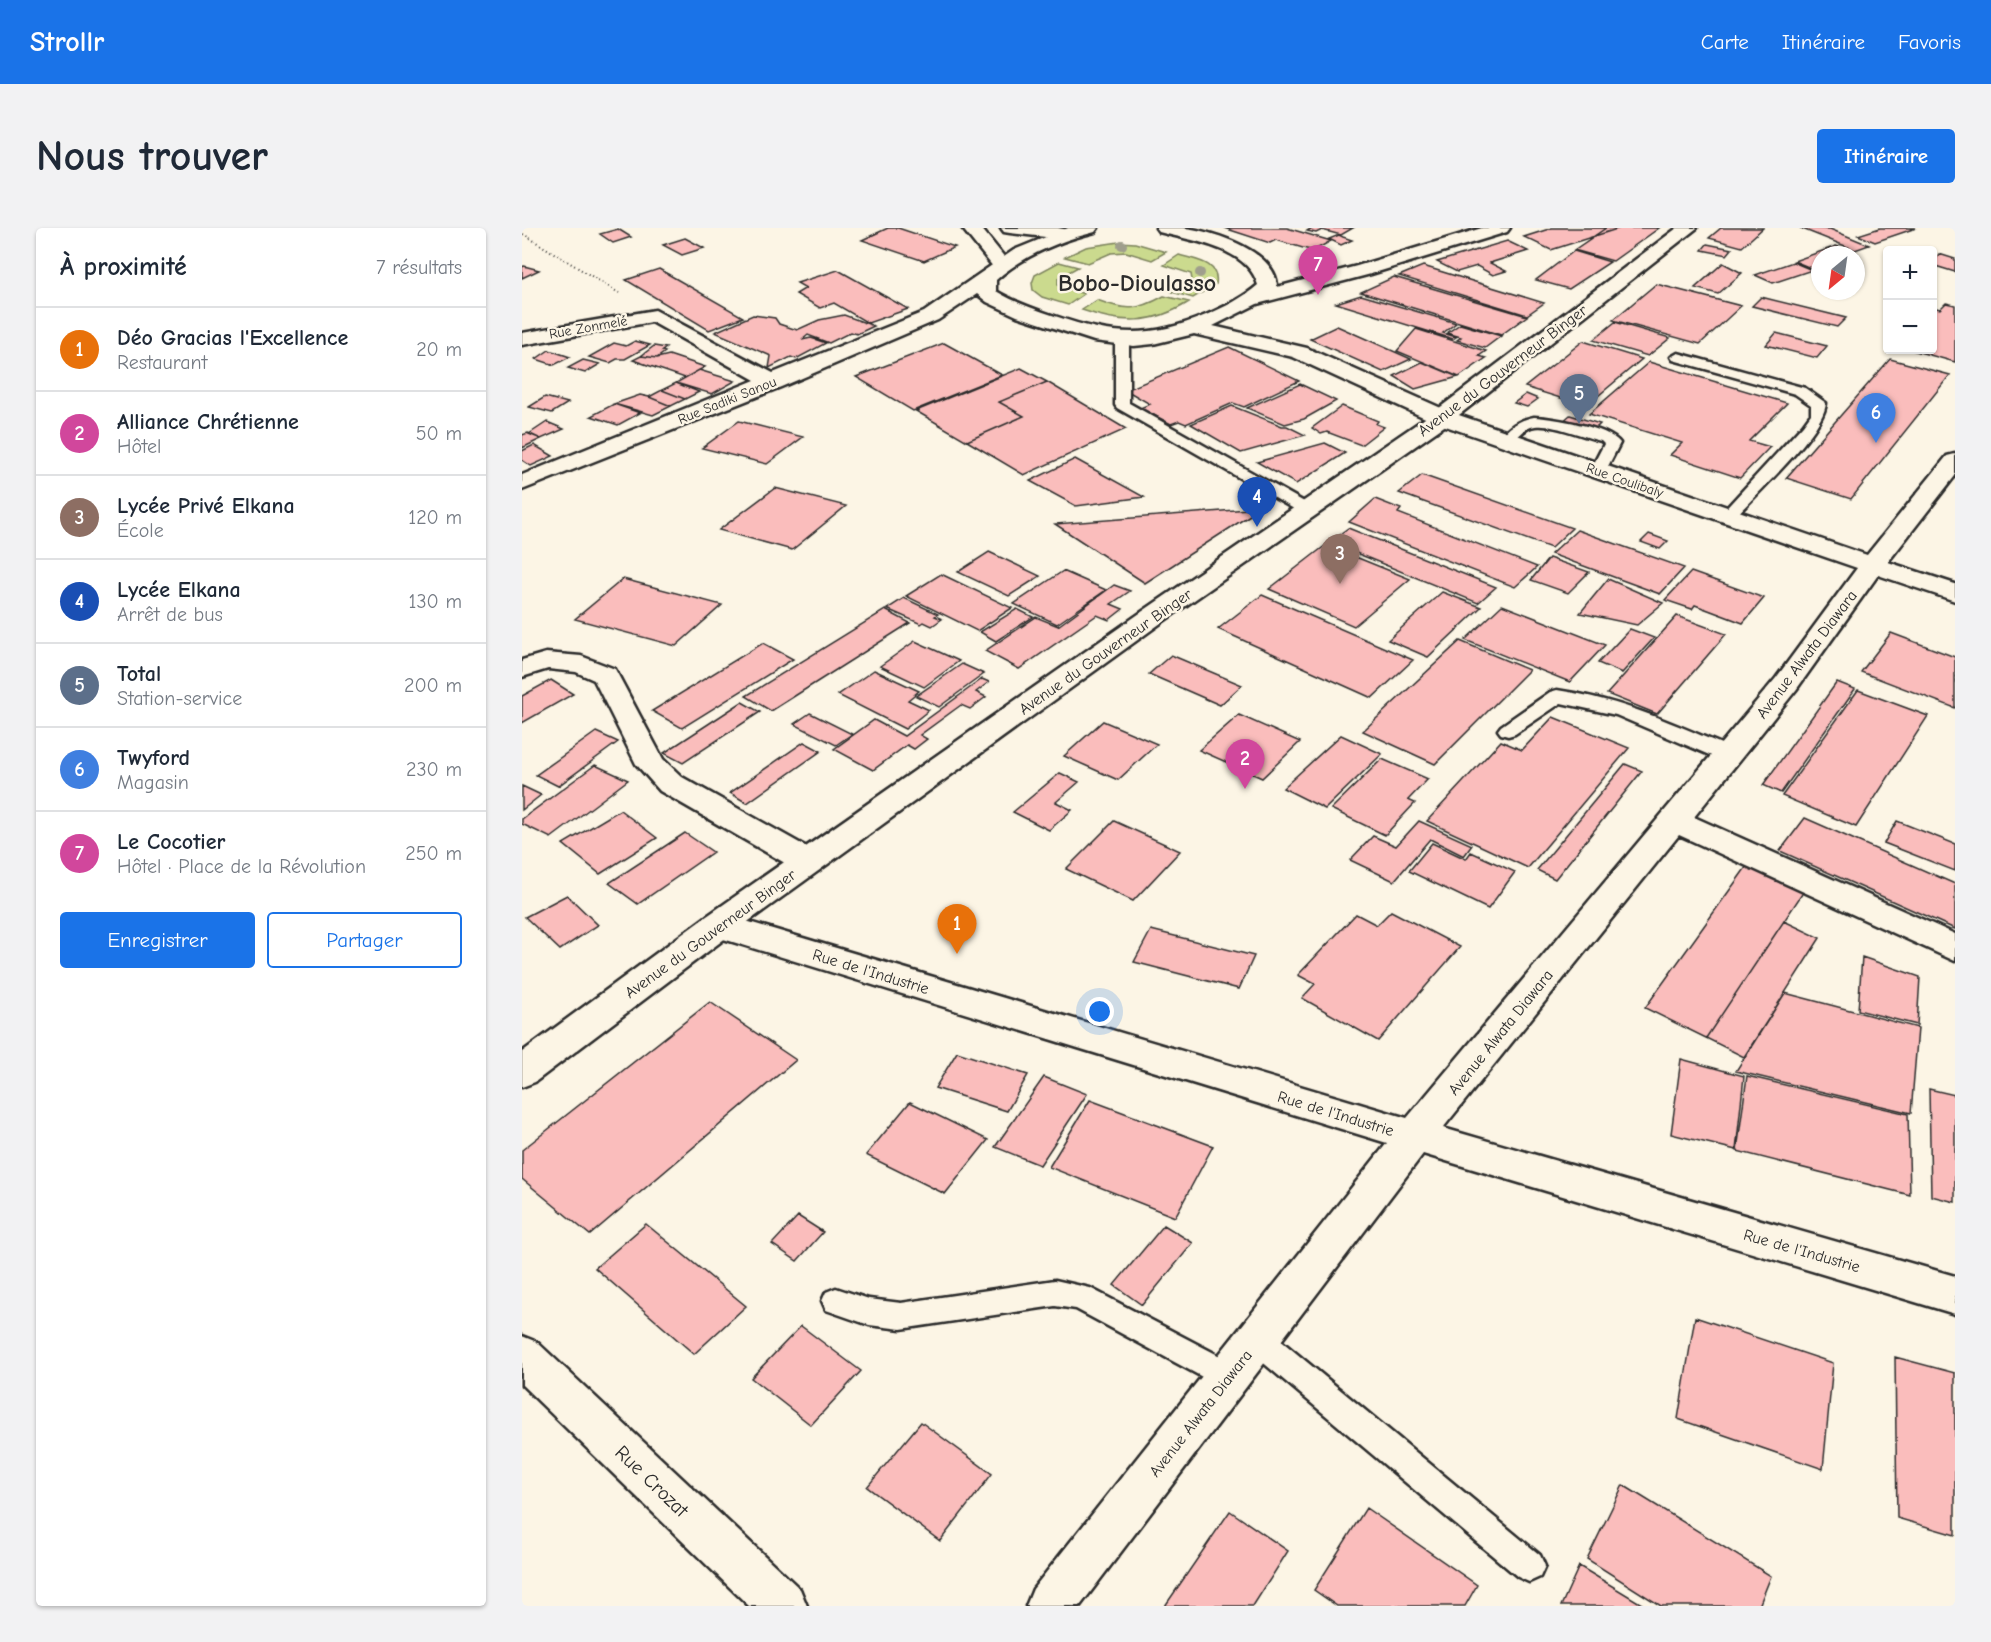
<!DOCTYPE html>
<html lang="fr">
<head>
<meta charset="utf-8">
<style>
  :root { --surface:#fff; --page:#f2f2f3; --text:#1f2937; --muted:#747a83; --line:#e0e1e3; --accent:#1a73e8 }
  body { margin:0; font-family:"Comic Neue",sans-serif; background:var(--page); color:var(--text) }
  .controls { position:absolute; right:18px; top:18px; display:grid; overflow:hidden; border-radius:6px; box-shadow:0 2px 4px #0004 }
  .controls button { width:54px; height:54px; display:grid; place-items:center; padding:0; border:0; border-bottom:2px solid var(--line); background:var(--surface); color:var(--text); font:30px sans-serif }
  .compass { position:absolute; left:1289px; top:18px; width:54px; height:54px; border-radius:50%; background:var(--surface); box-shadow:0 2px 4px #0004; rotate:209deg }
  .you { position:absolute; left:578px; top:784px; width:21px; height:21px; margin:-15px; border:4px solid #fff; border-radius:50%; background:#1a73e8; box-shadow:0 0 0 9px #1a73e833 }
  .badge { display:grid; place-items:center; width:39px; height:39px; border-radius:50%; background:var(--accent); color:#fff; font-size:20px; font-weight:700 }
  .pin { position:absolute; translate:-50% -50px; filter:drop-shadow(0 2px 3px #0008) }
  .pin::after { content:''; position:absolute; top:32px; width:21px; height:18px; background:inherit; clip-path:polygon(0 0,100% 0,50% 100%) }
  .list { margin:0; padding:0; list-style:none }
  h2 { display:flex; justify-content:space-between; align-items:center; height:78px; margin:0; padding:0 24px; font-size:26px }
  h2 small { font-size:20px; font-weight:400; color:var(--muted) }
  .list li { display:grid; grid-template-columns:39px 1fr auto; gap:18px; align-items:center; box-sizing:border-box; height:84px; padding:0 24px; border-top:2px solid var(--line) }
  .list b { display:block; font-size:22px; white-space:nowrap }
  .list p { margin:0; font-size:20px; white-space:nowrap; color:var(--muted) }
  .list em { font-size:20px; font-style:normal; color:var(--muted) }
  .actions { display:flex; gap:12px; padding:18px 24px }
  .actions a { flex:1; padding:14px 0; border:2px solid var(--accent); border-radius:6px; text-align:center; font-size:21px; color:var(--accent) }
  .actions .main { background:var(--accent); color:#fff }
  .map { position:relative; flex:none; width:1433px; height:1378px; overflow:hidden; border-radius:6px }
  header { display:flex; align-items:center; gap:36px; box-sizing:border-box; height:84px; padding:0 30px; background:var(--accent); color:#fff }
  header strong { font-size:28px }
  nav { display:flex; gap:33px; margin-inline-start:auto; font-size:21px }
  .intro { display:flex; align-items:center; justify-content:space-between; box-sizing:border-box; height:144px; padding:0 36px }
  h1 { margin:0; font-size:42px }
  .button { padding:15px 27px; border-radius:6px; background:var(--accent); color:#fff; font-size:21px; font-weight:700 }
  main { display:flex; gap:36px; padding:0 36px }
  aside { flex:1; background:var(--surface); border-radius:6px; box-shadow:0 2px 4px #0004 }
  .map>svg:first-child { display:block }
</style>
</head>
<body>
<header>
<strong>Strollr</strong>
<nav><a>Carte</a><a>Itinéraire</a><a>Favoris</a></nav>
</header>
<div class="intro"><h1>Nous trouver</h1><a class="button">Itinéraire</a></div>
<main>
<aside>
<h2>À proximité<small>7 résultats</small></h2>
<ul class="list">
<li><span class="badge" style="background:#e8710a">1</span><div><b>Déo Gracias l'Excellence</b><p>Restaurant</p></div><em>20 m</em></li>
<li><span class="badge" style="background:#d1479c">2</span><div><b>Alliance Chrétienne</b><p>Hôtel</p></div><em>50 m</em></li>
<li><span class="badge" style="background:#8d6e63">3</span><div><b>Lycée Privé Elkana</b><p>École</p></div><em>120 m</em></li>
<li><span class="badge" style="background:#1a4fb4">4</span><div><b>Lycée Elkana</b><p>Arrêt de bus</p></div><em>130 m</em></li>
<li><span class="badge" style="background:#5c6f8a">5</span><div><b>Total</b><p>Station-service</p></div><em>200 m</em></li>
<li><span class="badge" style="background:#3f7fe0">6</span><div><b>Twyford</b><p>Magasin</p></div><em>230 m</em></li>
<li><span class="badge" style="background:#d1479c">7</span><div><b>Le Cocotier</b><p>Hôtel · Place de la Révolution</p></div><em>250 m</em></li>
</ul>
<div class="actions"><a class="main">Enregistrer</a><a>Partager</a></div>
</aside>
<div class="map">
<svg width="1433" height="1378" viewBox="0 0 1433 1378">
  <rect width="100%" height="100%" fill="#fcf5e5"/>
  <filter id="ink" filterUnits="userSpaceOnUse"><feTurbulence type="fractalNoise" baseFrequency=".0167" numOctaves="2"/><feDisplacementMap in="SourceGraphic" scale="12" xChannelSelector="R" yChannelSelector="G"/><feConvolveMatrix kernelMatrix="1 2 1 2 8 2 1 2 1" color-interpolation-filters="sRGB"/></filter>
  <g filter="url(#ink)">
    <path fill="#cbda8e" stroke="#7b825c" stroke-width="1.5" d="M597 14 613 15 644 24 630 32 604 24 589 25 566 35 543 29 564 19Z
      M657 27C673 32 698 34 694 56L671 70 650 64 670 52 669 46 642 37Z
      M537 34 556 39 536 50V57L562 66 546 77 520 69 511 62 510 55 513 47Z
      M642 68 667 74C630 97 600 96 560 82L575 72C604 83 615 83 642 68Z"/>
    <path fill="#fabdbc" stroke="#2b2b2b" stroke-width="1.5" d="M366 0H376L433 19 402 33 340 12Z
      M702 0H765L809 13 791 23 754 12 748 15Z
      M790 0H831L819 7 800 2 794 5 785 3Z
      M1030 0H1098L1029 22 1002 9Z
      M1084 0H1137L1091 33 1052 22Z
      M1199 0H1241L1220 19 1187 10Z
      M1278 0 1308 1 1347 17 1333 22Z
      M1358 0H1394L1353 14 1336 7Z
      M96 1 109 9 91 15 78 6Z
      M817 7 821 9 830 12 819 17 807 11Z
      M163 10 182 20 160 27 141 17Z
      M985 13 1006 23 968 35 984 43 971 47 955 38 935 44 915 34Z
      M1185 16 1210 21 1205 27 1180 22Z
      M1314 18 1334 25 1298 27V39L1291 41 1272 33Z
      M1052 23 1088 34 1047 61 1014 52Z
      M1417 26 1433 31V44L1410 37Z
      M1271 34 1290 42 1251 55 1233 47Z
      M1201 35 1220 45 1196 66 1173 60Z
      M2 38 17 42 0 50V39Z
      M901 38 1022 75 1005 87 877 48Z
      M137 41 221 89 187 102 104 52Z
      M316 42 386 81 346 95 312 75 298 80 274 66 284 60 275 55Z
      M872 49 1005 88 979 107 839 64Z
      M1134 56 1219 78 1178 116 1091 92Z
      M839 67 934 95 921 105 934 109 931 111 814 75Z
      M1239 69 1324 90 1315 99 1230 78Z
      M1424 75 1433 77V134L1390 122H1410V79L1418 81Z
      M231 87 253 90 257 96 275 102 297 92 322 87 352 98 335 106 329 104 307 115 286 107 280 112 289 110 304 115 274 131 269 129 247 140 249 128 193 104Z
      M1093 94 1148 110 1126 128 1071 112Z
      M938 96 979 108 963 120 935 112 939 109 925 105Z
      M815 98 889 131 861 144 788 111Z
      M894 101 964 123 957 128 964 130 937 149 875 123Z
      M1254 105 1305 118 1295 130 1244 117Z
      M113 113 128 117 103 131H95L88 135 67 129 92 115 104 118Z
      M1061 113 1120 131 1064 178 1003 159Z
      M422 115 480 147 391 183 334 149Z
      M132 118 144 120 140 123 143 124 135 130 119 128Z
      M707 119 777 153 722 179 711 175 664 196 657 193 649 196 618 180 628 176 604 162Z
      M27 122 48 129 32 137 14 131Z
      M147 127 183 139 163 150 111 132 119 128 135 130Z
      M1368 131 1428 147 1329 271 1264 250Z
      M61 132 78 136 63 145 46 140Z
      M900 134 936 149 893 161 872 148Z
      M1127 134 1265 175 1227 213 1248 219 1218 250 1148 227 1160 215 1067 186Z
      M499 140 525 154 477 174 502 188 445 213 394 183Z
      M177 142 213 153 190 166 154 155Z
      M525 154 604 201 502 247 445 213 502 188 477 174Z
      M154 155 177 164 163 171 140 162Z
      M778 156 814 173 782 191 763 196 725 180Z
      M140 162 163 171 149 178 127 169Z
      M1004 166 1016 171 1005 179 992 175Z
      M118 167 127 169 149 178 131 187 92 176Z
      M23 169 46 175 30 185 7 179Z
      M92 176 118 185 96 197 69 188Z
      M710 178 760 198H765L783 207 719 225 669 196Z
      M820 178 856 193 854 196 862 199 839 217 805 204 799 206 790 200Z
      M1048 187 1078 196 1068 206 1038 196Z
      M217 193 281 209 245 236 180 220Z
      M25 194 42 201 19 211 7 206Z
      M6 205 19 211 0 220V207Z
      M803 215 823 225 774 256 735 234Z
      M12 217 31 228 9 238 0 232V223Z
      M553 231 622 269 554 278 508 253Z
      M900 247 1050 300 1029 320 877 265Z
      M253 260 324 278 270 322 197 302Z
      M853 271 879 281 876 285 1015 339 993 359 827 294Z
      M739 280 623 355 533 296Z
      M826 300 974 359 956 375 807 314Z
      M1055 302 1162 340 1138 366 1029 326Z
      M1127 306 1146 313 1138 321 1119 314Z
      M804 317 888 351 832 398 747 361Z
      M467 324 518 348 487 368 436 344Z
      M1027 330 1067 344 1046 365 1009 352Z
      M541 343 584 362 535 396 492 376Z
      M1169 344 1242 370 1221 395 1173 377 1170 381 1143 372Z
      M419 346 490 380 455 403 384 368Z
      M101 351 200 377 154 418 53 391Z
      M1086 351 1141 375 1115 397 1058 385Z
      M592 357 608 363 589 376 601 381 587 392 575 387 497 441 463 423 514 389 536 398Z
      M920 364 959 379 906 429 866 412Z
      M740 367 891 432 850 470 696 401Z
      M382 370 416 386 413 388 420 391 410 398 402 394 399 396 365 381Z
      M980 377 1083 417 1048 454 943 412Z
      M495 381 511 389 474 413 458 404Z
      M363 382 388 395 249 483 224 468Z
      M1155 388 1204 406 1135 486 1085 466Z
      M1108 401 1132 410 1100 445 1076 435Z
      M1369 405 1433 429V480L1339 444Z
      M393 413 437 433 402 459 358 438Z
      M938 413 1007 442 913 536 841 503Z
      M241 415 271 431 160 500 130 483Z
      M649 427 720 457 698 477 627 446Z
      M440 436 462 446 417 479 394 468Z
      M352 442 397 463 386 472 407 482 383 501 316 467Z
      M460 451 467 454 454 464 464 469 448 481 439 477 398 507 405 511 392 521 385 517 351 542 312 521 352 492 382 508Z
      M29 452 51 466 0 495V468Z
      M1315 454 1333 461 1259 565 1241 557Z
      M1336 462 1406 488 1334 599 1260 568Z
      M220 474 238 484 161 535 142 525Z
      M288 485 330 506 314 517 272 496Z
      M717 487 778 514 740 550 677 522Z
      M1031 489 1107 520 1006 640 905 593 979 513 1000 522Z
      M581 493 635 516 596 552 542 528Z
      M74 504 96 514 36 558 14 547Z
      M819 507 860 526 803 581 761 560Z
      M282 514 299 523 225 575 208 565Z
      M860 531 906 551 886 572 893 575 863 607 809 581Z
      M1103 536 1120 543 1033 651 1015 642Z
      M73 537 106 552 29 610 0 596V591Z
      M538 545 557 554 534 574 550 582 527 602 491 584Z
      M0 558 19 567 0 582Z
      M98 582 135 610 78 646 41 616Z
      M1283 590 1433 656V701L1258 623Z
      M592 593 658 623 611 673 544 641Z
      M897 593 950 617 942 628 908 611 872 653 828 632 851 608 874 618Z
      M1375 593 1433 616V643L1362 615Z
      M163 605 191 624 116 676 87 655Z
      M910 615 944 631 949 624 993 644 966 681 887 643Z
      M1225 638 1282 663 1184 810 1123 780Z
      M45 667 76 697 38 722 3 689Z
      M869 683 938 719 856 813 780 770 793 756 776 747 834 686 855 697Z
      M1262 693 1298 710 1222 829 1184 810Z
      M629 702 732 728 717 761 612 734Z
      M1340 729 1398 749 1395 797 1336 782Z
      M1263 765 1396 800 1389 885 1214 843Z
      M188 774 274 832 68 1007 0 951V922Z
      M435 824 506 847 485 883 413 860Z
      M1159 831 1222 848 1214 922 1149 906Z
      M1225 848 1386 886 1388 967 1215 923Z
      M522 849 565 866 518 937 473 919Z
      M1407 861 1433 867V974L1409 968Z
      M568 872 691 918 653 989 527 939Z
      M388 874 466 912 423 966 344 927Z
      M276 988 301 1004 275 1033 250 1016Z
      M124 996 224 1078 172 1126 73 1040Z
      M642 997 671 1015 620 1077 592 1057Z
      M1173 1089 1311 1135 1301 1241 1156 1191Z
      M279 1098 339 1143 289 1197 229 1150Z
      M1373 1129 1433 1145V1307L1375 1290Z
      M399 1194 470 1246 418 1313 345 1259Z
      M1101 1257 1249 1348 1237 1378H1139L1065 1331Z
      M844 1280 955 1357 943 1378H815L792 1362Z
      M708 1283 766 1323 731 1378H643Z
      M1057 1338 1123 1378H1039Z"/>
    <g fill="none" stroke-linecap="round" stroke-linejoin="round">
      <defs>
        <path id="lane" d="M600 108 607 112V175L791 279 793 282 791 285H779L595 180 593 177V112Z
          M1156 125 1283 160 1304 175C1302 204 1234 266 1212 290H1200L1198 287 1281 197 1289 186V177L1273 166 1151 132 1149 129Z
          M1012 189C1032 190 1086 199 1098 215L1082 246H1070L1068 243 1082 216 1079 213C1062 209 1025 193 1009 199 1002 201 996 209 990 214H980L977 211C987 199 996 192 1012 189Z
          M1035 462C1098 471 1155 497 1213 522L1216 527 1213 532 1206 534 1199 532 1094 487 1039 475 993 506 986 508 979 506 976 502 979 498 1028 464Z
          M533 1052 568 1060 717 1138 722 1148 717 1158 707 1162 697 1158 554 1081 533 1078 379 1101 347 1097 304 1082 300 1073 304 1064 314 1060 347 1071 379 1075Z
          M735 1097 745 1101 1018 1327 1023 1338 1018 1349 1007 1354 996 1349 725 1121 721 1111 725 1101Z"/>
        <path id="street" d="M546 0H576L573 4C537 13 502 27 474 52V63C492 74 512 81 533 88 590 108 628 111 684 87 703 79 721 70 736 57 725 19 670 13 637 4L634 0C643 0 653 0 662 0 692 3 755 24 755 59L835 38 960 0H988L985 4 849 46 735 76 691 98 785 120 928 184 1345 327 1425 228 1433 226V248L1366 334 1433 356V373L1356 347 1274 462 1172 589 1433 706V733L1157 607 921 900 1433 1048V1086L901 926 558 1378H504L511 1361 865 915 185 706 180 697 185 688 197 685 885 890 1254 450 1335 340 912 194 771 129 672 106 631 116 612 118 572 113 495 88 465 74 455 66 416 92 259 159 0 262V247L233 152 130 94 0 117V105L133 82 251 145 402 84 492 22Z
          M24 425 59 428 93 441 141 531 160 549 297 626 302 634 297 642 286 645 275 642 138 563 114 536 72 452 54 444 26 441 0 449V432Z
          M0 1108 15 1114 278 1361 285 1378H227L0 1157Z"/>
        <path id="secondary" d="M440 0H459L488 36 486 40H472Z
          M479 0H536L547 2 550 6 547 10 541 11 488 5 482 4Z
          M1155 0H1175L928 194 639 395 209 706 13 854 0 859V824L185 688 621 383 912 184Z"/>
      </defs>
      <use href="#lane" stroke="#2b2b2b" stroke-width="5"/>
      <use href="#street" stroke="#2b2b2b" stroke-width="5"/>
      <use href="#secondary" stroke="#2b2b2b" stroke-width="5"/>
      <path stroke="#2b2b2b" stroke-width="2" stroke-dasharray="1 3" stroke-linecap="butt" d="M1 6 97 65"/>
      <use href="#lane" fill="#fcf5e5" fill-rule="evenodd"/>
      <use href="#street" fill="#fcf5e5" fill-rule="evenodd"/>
      <use href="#secondary" fill="#fcf5e5" fill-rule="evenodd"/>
    </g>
    <g fill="#9f9e8c">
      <circle cx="600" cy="17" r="5"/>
      <circle cx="678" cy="45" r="5"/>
    </g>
  </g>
  <g text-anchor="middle" stroke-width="5" stroke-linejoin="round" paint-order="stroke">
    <g font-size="14" fill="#2b2b2b" stroke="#fcf5e5">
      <text transform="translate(66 99) rotate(-10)" y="5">Rue Zonmelé</text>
      <text transform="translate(205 172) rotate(-22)" y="5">Rue Sadiki Sanou</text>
      <text transform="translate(1103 252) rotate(19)" y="5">Rue Coulibaly</text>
    </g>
    <g font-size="16" fill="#2b2b2b" stroke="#fcf5e5">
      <text transform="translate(980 142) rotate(-37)" y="6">Avenue du Gouverneur Binger</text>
      <text transform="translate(583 423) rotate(-35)" y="6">Avenue du Gouverneur Binger</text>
      <text transform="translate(1284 426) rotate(-53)" y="6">Avenue Alwata Diawara</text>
      <text transform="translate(188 705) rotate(-36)" y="6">Avenue du Gouverneur Binger</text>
      <text transform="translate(349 743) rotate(17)" y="6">Rue de l'Industrie</text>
      <text transform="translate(978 804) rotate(-51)" y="6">Avenue Alwata Diawara</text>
      <text transform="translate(814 885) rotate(17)" y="6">Rue de l'Industrie</text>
      <text transform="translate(1280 1022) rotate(16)" y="6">Rue de l'Industrie</text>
      <text transform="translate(678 1185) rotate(-52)" y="6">Avenue Alwata Diawara</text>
    </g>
    <g font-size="20" fill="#2b2b2b" stroke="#fcf5e5">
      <text transform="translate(130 1253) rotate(44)" y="7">Rue Crozat</text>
    </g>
    <g font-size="24" font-weight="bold" fill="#2b2b2b" stroke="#fcf5e5">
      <text x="615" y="63">Bobo-Dioulasso</text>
    </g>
  </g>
</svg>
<div class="controls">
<button>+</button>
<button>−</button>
</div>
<svg class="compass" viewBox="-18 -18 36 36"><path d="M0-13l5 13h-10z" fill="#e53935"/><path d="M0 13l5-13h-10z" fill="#747a83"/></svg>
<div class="you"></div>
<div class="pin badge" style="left:435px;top:726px;background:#e8710a">1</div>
<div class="pin badge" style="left:723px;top:561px;background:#d1479c">2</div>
<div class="pin badge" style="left:818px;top:356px;background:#8d6e63">3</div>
<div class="pin badge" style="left:735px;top:299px;background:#1a4fb4">4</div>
<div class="pin badge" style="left:1057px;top:196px;background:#5c6f8a">5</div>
<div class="pin badge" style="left:1354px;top:215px;background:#3f7fe0">6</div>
<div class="pin badge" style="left:796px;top:67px;background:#d1479c">7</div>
</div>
</main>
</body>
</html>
